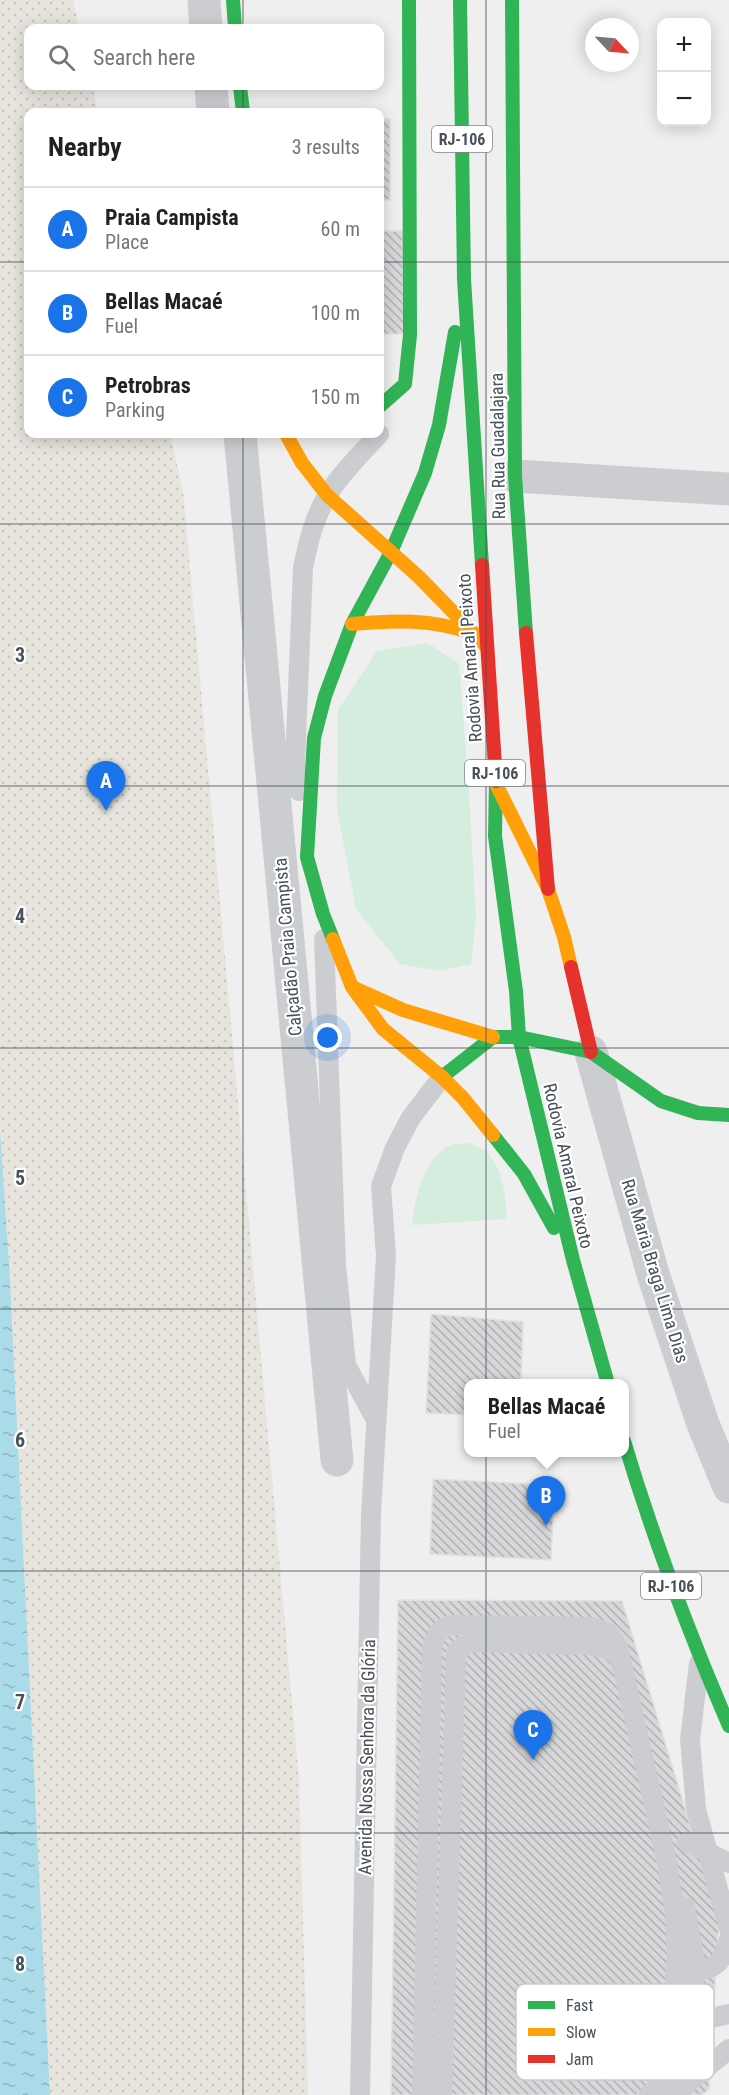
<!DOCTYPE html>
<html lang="en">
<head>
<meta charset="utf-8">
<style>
  :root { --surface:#fff; --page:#f2f2f2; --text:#222; --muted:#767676; --line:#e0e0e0; --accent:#1a73e8 }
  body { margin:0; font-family:"Roboto Condensed",sans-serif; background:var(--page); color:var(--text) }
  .controls { position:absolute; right:18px; top:18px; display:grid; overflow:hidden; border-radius:12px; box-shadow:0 3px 15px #0003 }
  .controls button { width:54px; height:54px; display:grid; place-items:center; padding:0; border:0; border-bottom:2px solid var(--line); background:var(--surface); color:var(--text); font:30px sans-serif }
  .compass { position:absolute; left:585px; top:18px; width:54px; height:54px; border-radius:50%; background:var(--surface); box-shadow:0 3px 15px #0003; rotate:116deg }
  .you { position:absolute; left:328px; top:1038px; width:21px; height:21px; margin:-15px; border:4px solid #fff; border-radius:50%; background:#1a73e8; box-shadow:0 0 0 9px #1a73e833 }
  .badge { display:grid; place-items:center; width:39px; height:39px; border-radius:50%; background:var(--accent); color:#fff; font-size:20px; font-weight:700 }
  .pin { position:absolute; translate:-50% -50px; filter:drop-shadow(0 2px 3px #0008) }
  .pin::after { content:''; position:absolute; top:32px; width:21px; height:18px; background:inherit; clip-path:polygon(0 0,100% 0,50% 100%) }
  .popup { position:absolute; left:464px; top:1379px; width:165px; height:78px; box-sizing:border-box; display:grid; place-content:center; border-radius:12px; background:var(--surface); filter:drop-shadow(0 2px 4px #0005); font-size:20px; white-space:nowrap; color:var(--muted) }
  .popup b { font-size:22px; color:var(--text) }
  .popup::after { content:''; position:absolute; left:50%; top:100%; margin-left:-12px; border:12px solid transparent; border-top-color:var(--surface) }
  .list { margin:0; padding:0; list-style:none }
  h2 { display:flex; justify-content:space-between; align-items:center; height:78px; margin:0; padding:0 24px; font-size:26px }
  h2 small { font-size:20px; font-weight:400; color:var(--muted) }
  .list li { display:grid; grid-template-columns:39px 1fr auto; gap:18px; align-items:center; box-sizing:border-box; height:84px; padding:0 24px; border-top:2px solid var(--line) }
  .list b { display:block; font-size:22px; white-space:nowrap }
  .list p { margin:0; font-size:20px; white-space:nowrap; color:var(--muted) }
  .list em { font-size:20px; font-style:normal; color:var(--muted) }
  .icon { flex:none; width:33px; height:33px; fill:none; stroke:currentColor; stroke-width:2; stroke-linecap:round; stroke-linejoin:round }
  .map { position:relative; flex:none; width:729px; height:2095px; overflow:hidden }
  .search { position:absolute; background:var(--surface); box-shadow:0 3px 15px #0003; left:24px; top:24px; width:360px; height:66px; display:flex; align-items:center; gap:15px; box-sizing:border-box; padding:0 21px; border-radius:12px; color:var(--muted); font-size:22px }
  .panel { position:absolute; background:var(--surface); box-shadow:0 3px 15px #0003; left:24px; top:108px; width:360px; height:330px; border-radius:12px }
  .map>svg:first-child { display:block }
</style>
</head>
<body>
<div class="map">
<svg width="729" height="2095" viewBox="0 0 729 2095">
  <defs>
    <pattern id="sand-dots" width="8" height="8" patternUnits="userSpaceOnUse" patternTransform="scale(1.5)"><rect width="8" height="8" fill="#e7e4de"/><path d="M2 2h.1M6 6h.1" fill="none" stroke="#c8c5c1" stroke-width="1.8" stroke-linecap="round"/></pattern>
    <pattern id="water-ripples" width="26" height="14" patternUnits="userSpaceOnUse" patternTransform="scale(1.5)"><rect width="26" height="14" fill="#abdbe9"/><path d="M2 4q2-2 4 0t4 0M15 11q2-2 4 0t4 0" fill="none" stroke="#8db4c0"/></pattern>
    <pattern id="building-back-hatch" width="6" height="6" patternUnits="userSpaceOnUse" patternTransform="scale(1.5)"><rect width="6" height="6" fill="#d7d7d9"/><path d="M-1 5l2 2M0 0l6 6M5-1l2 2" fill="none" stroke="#b0b1b3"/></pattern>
  </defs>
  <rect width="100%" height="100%" fill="#f0efef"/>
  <path fill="url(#sand-dots)" d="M0 0H73L79 28H28V86H92L98 112H28V434H170L183 491 299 1780 308 2095H50L9 1263 0 1131Z"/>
  <path fill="#d4edde" d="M428 643 459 664 469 793 476 918 471 964 440 971 400 964 356 909 337 809 338 710 377 651Z
    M469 1143C474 1146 482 1148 486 1152 504 1168 505 1197 507 1219L412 1225C414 1200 426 1151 455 1144 459 1143 465 1144 469 1143Z"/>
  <path fill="url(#water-ripples)" d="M0 1131 9 1263 50 2095H0Z"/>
  <path fill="url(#building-back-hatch)" stroke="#e1e1e2" stroke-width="1.5" d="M380 119H390V200H380Z
    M380 231H403L404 334H380Z
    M431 1314 523 1322 521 1384H468V1415L426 1413Z
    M433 1479 554 1485 551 1560 430 1554Z
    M398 1600 622 1601 719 1920 709 2089 702 2095H391Z"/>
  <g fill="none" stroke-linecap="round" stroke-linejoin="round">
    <path stroke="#cbcdd0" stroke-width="20" d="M299 791 295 762 303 568C308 543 314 518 327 496 340 474 362 453 379 434
      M324 939 336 1265 346 1365 376 1420
      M699 1663 690 1740 696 1809 729 1929
      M684 1972C715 1968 719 1970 729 1939
      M681 2025 729 2014
      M360 2095 371 1514 386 1256 381 1186 395 1148 410 1119 442 1077
      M422 2095 432 1649C435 1636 438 1628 452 1625L593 1627 608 1633 618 1647 667 1863 675 1915 677 1951 667 2095
      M442 2095 456 1652 464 1646 474 1642 587 1645 608 1649 617 1655 621 1662
      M649 2095 691 2056 695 1963 685 1907
      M673 2095 729 2049"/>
    <path stroke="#cbcdd0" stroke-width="33" d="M204 0 206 28
      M211 86 213 112
      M240 434 337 1460
      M515 476 729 489
      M591 1052 653 1274 703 1424 729 1487"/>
    <path stroke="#30b455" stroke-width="14" d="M233 0 235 28
      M460 0 464 279 482 565
      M512 0 515 476 526 633
      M240 86 243 112
      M380 406 405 384 410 335 409 0
      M496 781 495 836 516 991 519 1037 573 1260 608 1384
      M333 939 323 914 307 857 314 738 325 696 352 624 391 552 425 473 439 425 455 332
      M442 1077 493 1037H519L591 1052 661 1101 698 1113 729 1115
      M493 1135 524 1174 554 1228
      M624 1441C653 1538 689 1633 729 1726"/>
    <path stroke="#ff9f0a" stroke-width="14" d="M286 434 302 463 327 495 419 577 487 647
      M352 624C394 620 432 619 472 633
      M496 784 548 889 564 937 571 967
      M333 939 352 987 383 1029 442 1077 463 1098 493 1135
      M354 988 403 1010 493 1037"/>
    <path stroke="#e5322d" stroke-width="14" d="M482 565 496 781
      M526 633 548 889
      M571 967 591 1052"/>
    <path stroke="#cbcdd0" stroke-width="20" d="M687 1842 729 1863"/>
  </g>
  <path fill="none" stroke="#47515a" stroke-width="1.5" stroke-opacity="0.55" d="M243 0V28M486 0V2095M243 86V112M0 262H28M380 262H729M243 434V2095M0 524H729M0 786H729M0 1048H729M0 1309H729M0 1571H729M0 1833H729"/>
  <g text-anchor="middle" stroke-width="4.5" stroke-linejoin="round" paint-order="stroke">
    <g fill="#fff" stroke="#7e858c" stroke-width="1.5">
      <rect x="432" y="126" width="60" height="26" rx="4.5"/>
      <rect x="465" y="760" width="60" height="26" rx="4.5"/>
      <rect x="641" y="1573" width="60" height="26" rx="4.5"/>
    </g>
    <g font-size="16" font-weight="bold" fill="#47515a">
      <text x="462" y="145">RJ-106</text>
      <text x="495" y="779">RJ-106</text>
      <text x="671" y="1592">RJ-106</text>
    </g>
    <g font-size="18" fill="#47515a" stroke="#fff">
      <text transform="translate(498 446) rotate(-91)" y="6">Rua Rua Guadalajara</text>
      <text transform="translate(470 658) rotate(-94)" y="6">Rodovia Amaral Peixoto</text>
      <text transform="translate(288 947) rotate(-95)" y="6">Calçadão Praia Campista</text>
      <text transform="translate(568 1166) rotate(77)" y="6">Rodovia Amaral Peixoto</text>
      <text transform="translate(655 1271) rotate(73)" y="6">Rua Maria Braga Lima Dias</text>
      <text transform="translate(367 1757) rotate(-89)" y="6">Avenida Nossa Senhora da Glória</text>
    </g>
  </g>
  <rect x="516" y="1984" width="198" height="96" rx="9" fill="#fff" stroke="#c8cbce" stroke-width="1.5"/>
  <rect x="528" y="2001" width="27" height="8" fill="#30b455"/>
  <rect x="528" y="2028" width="27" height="8" fill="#ff9f0a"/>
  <rect x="528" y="2055" width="27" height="8" fill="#e5322d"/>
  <g font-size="16" fill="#47515a">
    <text x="566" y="2011">Fast</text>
    <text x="566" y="2038">Slow</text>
    <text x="566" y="2065">Jam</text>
  </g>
  <g font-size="20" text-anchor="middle" font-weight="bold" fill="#47515a" stroke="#fff" stroke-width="4.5" stroke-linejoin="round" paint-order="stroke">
    <text x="20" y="662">3</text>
    <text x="20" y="923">4</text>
    <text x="20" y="1185">5</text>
    <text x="20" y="1447">6</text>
    <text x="20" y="1709">7</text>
    <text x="20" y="1971">8</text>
  </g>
</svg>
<div class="controls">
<button>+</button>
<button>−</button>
</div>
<svg class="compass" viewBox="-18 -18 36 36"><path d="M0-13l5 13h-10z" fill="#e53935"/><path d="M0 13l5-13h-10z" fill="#767676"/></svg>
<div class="you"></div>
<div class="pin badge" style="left:106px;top:811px">A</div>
<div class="pin badge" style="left:546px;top:1526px">B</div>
<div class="popup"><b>Bellas Macaé</b>Fuel</div>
<div class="pin badge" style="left:533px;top:1760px">C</div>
<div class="search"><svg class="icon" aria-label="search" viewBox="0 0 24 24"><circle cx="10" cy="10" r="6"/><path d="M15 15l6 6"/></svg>Search here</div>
<section class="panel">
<h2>Nearby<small>3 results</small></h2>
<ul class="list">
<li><span class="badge">A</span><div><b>Praia Campista</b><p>Place</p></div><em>60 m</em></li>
<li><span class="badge">B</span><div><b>Bellas Macaé</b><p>Fuel</p></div><em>100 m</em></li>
<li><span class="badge">C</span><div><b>Petrobras</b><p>Parking</p></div><em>150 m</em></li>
</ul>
</section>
</div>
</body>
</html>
